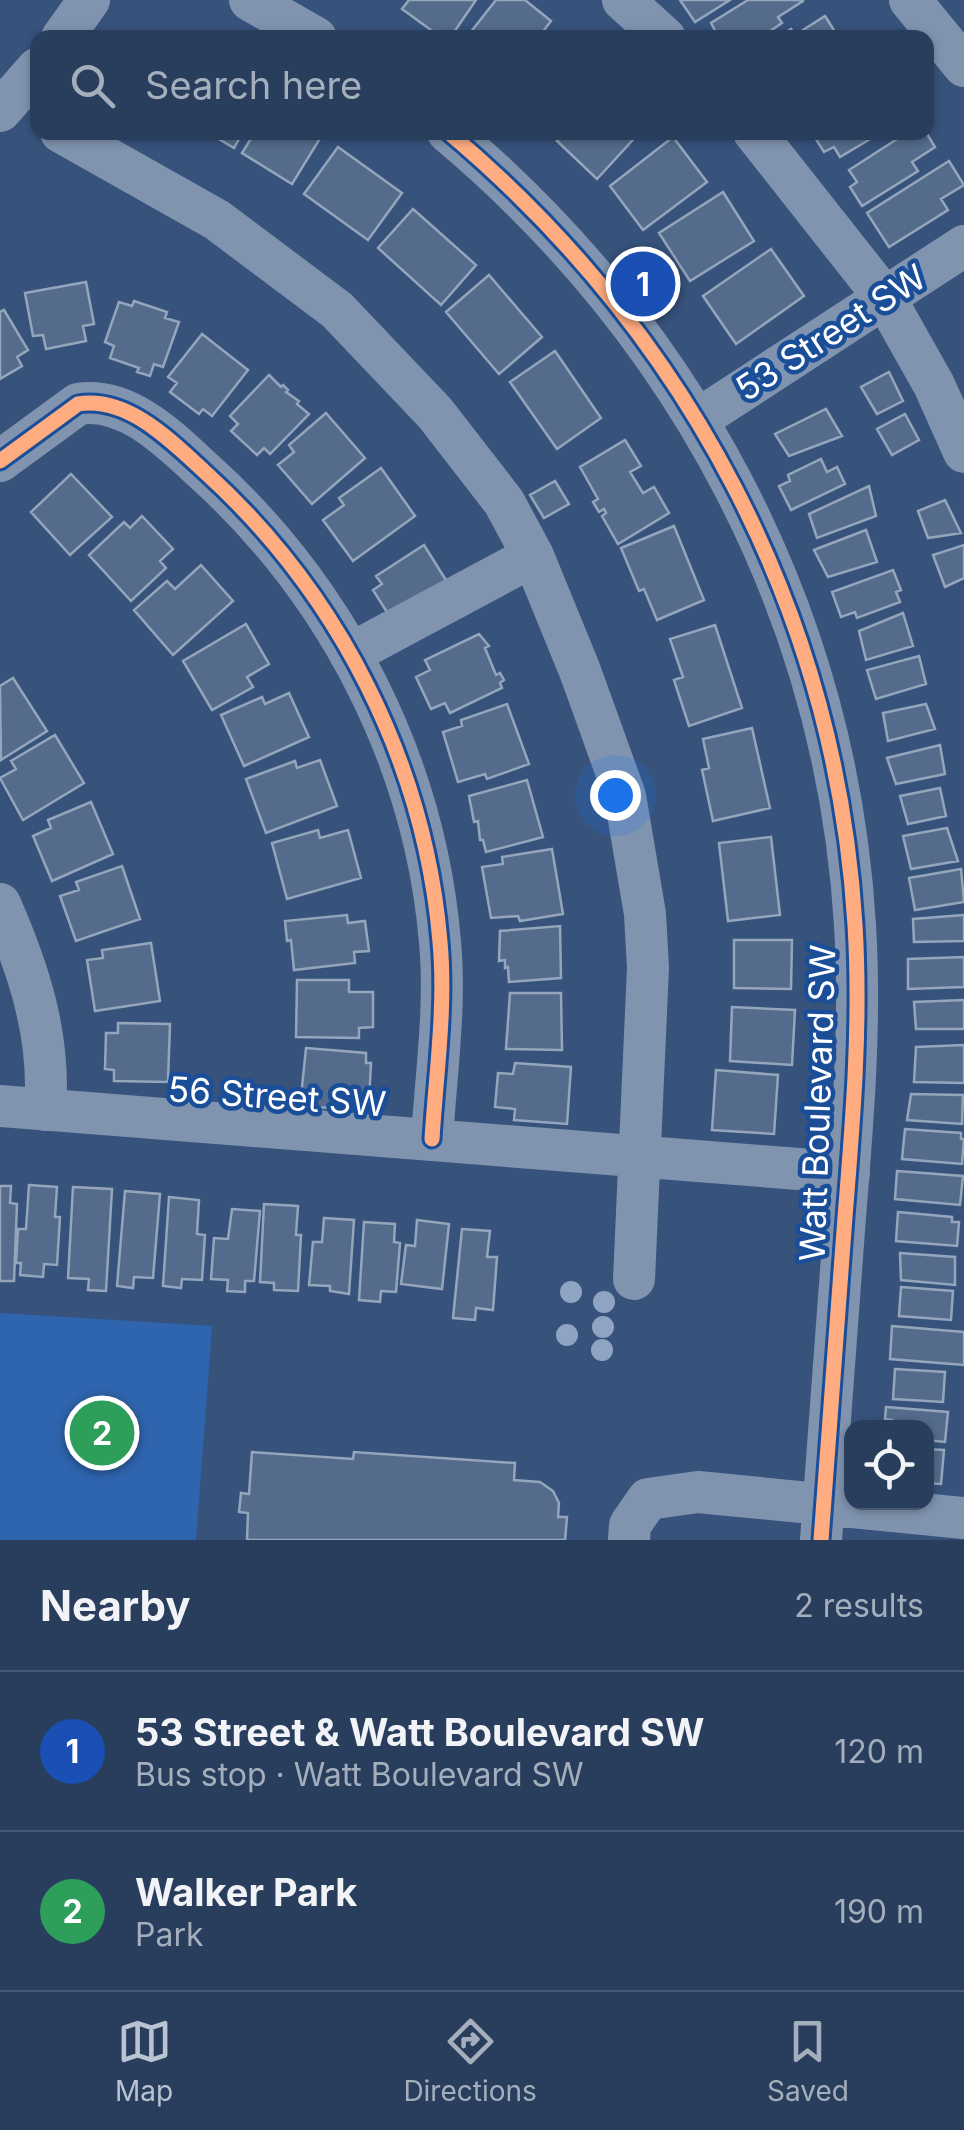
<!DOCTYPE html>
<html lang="en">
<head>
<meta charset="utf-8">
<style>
  :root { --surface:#293e5d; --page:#314563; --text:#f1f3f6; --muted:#a5aebc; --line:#455772; --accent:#b9c3d1 }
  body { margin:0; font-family:Inter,sans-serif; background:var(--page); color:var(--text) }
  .controls { position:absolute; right:30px; bottom:30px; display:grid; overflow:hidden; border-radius:20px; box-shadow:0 2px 8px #0004 }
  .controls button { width:90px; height:90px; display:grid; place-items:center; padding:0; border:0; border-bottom:2px solid var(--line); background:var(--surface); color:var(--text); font:50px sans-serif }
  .you { position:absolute; left:615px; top:795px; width:35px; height:35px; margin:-25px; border:8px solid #fff; border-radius:50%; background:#1a73e8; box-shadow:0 0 0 15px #1a73e833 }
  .badge { display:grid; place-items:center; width:65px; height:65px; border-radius:50%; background:var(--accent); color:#fff; font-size:32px; font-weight:700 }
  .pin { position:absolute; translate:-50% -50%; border:5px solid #fff; box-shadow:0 2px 10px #0006 }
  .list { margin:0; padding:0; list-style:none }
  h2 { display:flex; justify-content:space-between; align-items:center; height:130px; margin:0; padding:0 40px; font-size:42px }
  h2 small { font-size:32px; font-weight:400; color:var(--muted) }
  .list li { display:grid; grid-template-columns:65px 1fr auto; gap:30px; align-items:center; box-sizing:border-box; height:160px; padding:0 40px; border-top:2px solid var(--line) }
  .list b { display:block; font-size:38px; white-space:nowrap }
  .list p { margin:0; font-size:32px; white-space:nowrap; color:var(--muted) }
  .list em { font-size:32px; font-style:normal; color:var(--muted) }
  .icon { flex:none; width:55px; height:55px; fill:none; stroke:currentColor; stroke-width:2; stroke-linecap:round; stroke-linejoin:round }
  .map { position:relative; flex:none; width:964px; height:1540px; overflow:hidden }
  .search { position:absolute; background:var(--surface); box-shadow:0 2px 8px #0004; left:30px; right:30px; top:30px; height:110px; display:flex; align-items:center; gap:25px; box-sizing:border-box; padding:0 35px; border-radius:20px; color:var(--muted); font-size:38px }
  .sheet { height:450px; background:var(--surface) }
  nav { display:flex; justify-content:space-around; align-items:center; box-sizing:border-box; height:140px; border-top:2px solid var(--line); background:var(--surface); font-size:28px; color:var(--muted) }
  nav a { display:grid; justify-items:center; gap:5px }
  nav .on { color:var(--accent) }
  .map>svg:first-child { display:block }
</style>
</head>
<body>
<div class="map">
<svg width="964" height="1540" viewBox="0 0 964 1540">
  <rect width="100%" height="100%" fill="#37537c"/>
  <path fill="#2f65ae" d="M0 1313 212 1326 196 1540H0Z"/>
  <path fill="#546b8b" stroke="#95a5bc" stroke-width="2.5" d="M409 0H476L450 38H442L402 9Z
    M496 0H525L551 21 538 38H466Z
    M680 0H730L695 22Z
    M748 0H803V1L778 17 782 23 760 38H719L711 23Z
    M825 16 839 38H777L791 29 795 35Z
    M207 132H243L234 148Z
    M255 132H313L321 137 292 184 242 153Z
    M566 132H640L597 179 557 141Z
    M882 132 840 157 834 147 824 152 812 133Z
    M908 132H926L935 147 912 162 918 171 862 206 850 187 857 182 849 170Z
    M673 137 707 182 643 230 610 186Z
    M338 147 402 193 368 240 304 194Z
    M949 161 964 185 941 199 948 210 889 247 867 213Z
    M723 192 754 241 690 281 659 233Z
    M413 209 476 265 441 305 378 248Z
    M771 249 804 296 736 344 703 296Z
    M489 275 542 337 499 374 446 312Z
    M86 282 94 324 83 326 86 341 46 349 43 335 33 336 25 293Z
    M134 301 167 312 165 318 179 322 163 367 154 364 150 376 137 372 139 368 110 358 114 346 105 342 119 302 132 306Z
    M4 310 28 350 17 357 22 366 0 379V312Z
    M202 334 248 370 212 416 203 409 199 414 170 392 177 383 168 377Z
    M555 351 601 418 557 449 510 382Z
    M889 372 903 401 877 414 861 387Z
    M269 375 281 387 283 385 288 390 286 392 299 401 297 404 309 414 270 454 264 448 257 455 231 431 238 424 230 416Z
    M826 409 842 436 789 456 775 434Z
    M326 413 365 458 312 504 278 465 294 452 289 445Z
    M905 414 919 440 892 455 877 429Z
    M625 440 641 466 630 472 643 493 654 487 669 513 618 544 602 516 606 513 604 509 599 512 593 502 598 499 580 467Z
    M821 459 827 472 837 467 845 484 791 510 779 486 790 481 788 475Z
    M381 468 415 516 353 561 323 520 344 505 339 498Z
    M71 474 112 517 70 555 31 512Z
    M555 481 569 504 544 518 530 495Z
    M869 486 876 516 817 538 809 514Z
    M945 500 961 533 928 538 918 511Z
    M142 516 173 549 160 561 166 568 131 601 89 555 124 522 130 528Z
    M674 526 704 600 657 620 644 589 639 591 621 548Z
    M866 530 877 562 828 577 814 550Z
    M424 545 454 593 392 620 373 590 382 584 376 576Z
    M964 545V578L945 587 933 555Z
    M201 565 233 601 173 655 134 610 167 581 175 589Z
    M893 570 901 590 896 592 900 602 857 618 855 612 841 617 832 592Z
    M903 613 913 646 866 660 859 631Z
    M246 624 269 664 247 677 253 687 212 710 183 661Z
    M715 625 742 708 689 726 674 680 683 677 670 639Z
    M479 634 489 646 485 648 496 675 500 673 504 680 500 683 502 688 450 713 445 703 431 709 416 677 430 670 425 660Z
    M919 656 926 684 876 699 867 670Z
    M13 678 47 731 1 760 0 686Z
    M289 693 309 737 244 766 221 715 262 697 265 704Z
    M507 704 529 764 487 779 485 774 458 782 443 732 462 726 461 720Z
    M926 704 935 729 888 741 883 713Z
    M752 728 770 808 713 821 702 770 709 768 703 739Z
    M55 735 84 783 23 820 0 778 16 769 11 761Z
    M940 745 945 774 896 784 887 758Z
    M320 760 337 806 266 833 246 779 295 761 297 768Z
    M527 780 543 837 486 852 483 840H480L478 821 474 822 469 796Z
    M940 788 946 816 908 824 900 796Z
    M91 802 113 854 52 881 33 836 51 828 48 820Z
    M947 828 958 861 911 869 903 836Z
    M318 830 320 838 348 830 361 878 287 899 272 843Z
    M771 837 780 915 728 921 719 843Z
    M552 849 563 914 520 921 518 916 491 918 482 867 503 864 502 857Z
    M122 866 140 919 76 941 60 896 79 890 76 882Z
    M961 869 964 902 915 910 909 878Z
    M347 915 348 923 365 921 369 951 354 952 355 963 294 970 291 940 287 941 285 921Z
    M964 915V941L914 942 913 919Z
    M560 926 561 978 509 982 508 967 505 968V960L499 961 500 931Z
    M734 940H792L791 989 734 988Z
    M151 943 160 1001 95 1011 87 960 103 958 102 950Z
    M964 957V987L908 989V959Z
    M297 980H349V992H373V1027L359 1028V1038L296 1037Z
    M510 993H561L562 1050 506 1049Z
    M964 1000V1029H916L914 1002Z
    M732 1007 795 1010 792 1065 730 1061Z
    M118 1023 170 1024 168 1082 114 1081V1070L105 1069 106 1033H118Z
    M964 1045V1083L914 1082 916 1047Z
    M306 1048 366 1053V1063H371L369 1100 363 1099 362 1110 300 1106Z
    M515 1063 571 1067 567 1124 514 1120 515 1109 495 1107 498 1073 513 1074Z
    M716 1070 778 1075 774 1134 712 1130Z
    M911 1094 963 1095 962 1124 907 1120Z
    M905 1129 961 1133V1139H964L962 1164 902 1159Z
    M897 1171 963 1176 960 1205 895 1199Z
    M29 1185 57 1187 55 1217H60L57 1265 44 1264 43 1277 20 1275 21 1263H16L18 1229H26Z
    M0 1186H11L10 1203 17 1204 14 1281H0Z
    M73 1187 112 1189 106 1291 88 1290 89 1279 68 1278Z
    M125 1191 160 1194 153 1278 134 1277 133 1288 117 1286Z
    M169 1197 199 1200 197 1234 205 1235 202 1280 182 1279 181 1288 163 1286Z
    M264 1204 298 1206 296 1235H301L298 1291 274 1290V1283L260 1282Z
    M232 1209 260 1211 254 1281H245V1292L227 1291 228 1280 211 1279 214 1238 228 1239Z
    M898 1212 952 1217V1222H959L957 1246 896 1241Z
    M324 1218 354 1220 349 1294 330 1291V1286L309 1285 313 1242H322Z
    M417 1220 449 1224 442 1289 401 1284 406 1245 415 1246Z
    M364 1222 395 1224 394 1242 400 1243 396 1292 381 1291 380 1302 359 1300Z
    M462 1229 490 1231 487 1257H497L493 1310 476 1308 475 1320 453 1318Z
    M900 1253 955 1257V1285L901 1280Z
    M901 1287 953 1291 951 1320 899 1316Z
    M892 1326 964 1332V1365L890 1359Z
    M895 1369 945 1372 943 1402 893 1399Z
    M886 1407 948 1412 945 1442 926 1440V1428H891L892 1420 885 1419Z
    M926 1449 944 1450 941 1484 926 1483Z
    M252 1452 353 1459 354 1452 515 1463 514 1480 540 1482 553 1491 559 1503 558 1517H567L565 1540H247L248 1513 239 1512 241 1493 249 1494Z"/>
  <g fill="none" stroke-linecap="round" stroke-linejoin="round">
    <path stroke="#8194af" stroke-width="42" d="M250 0 316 38
      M623 0 665 38
      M910 0 964 66
      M62 38 89 0
      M0 111 38 68
      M61 132 217 220 337 310 435 413 504 502 533 556 580 671 625 796 645 914 648 968 634 1279
      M448 132C687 333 836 612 855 925 861 1023 853 1120 845 1217 837 1325 829 1432 821 1540
      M754 132 885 298 934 385 964 452
      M697 420 964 246
      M0 461 78 404C128 396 171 441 206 473 339 594 425 763 440 942 446 1007 436 1074 432 1139
      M350 654 533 556
      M0 904C29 970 51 1037 45 1110
      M0 1106 849 1173
      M629 1540 630 1525 648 1499 698 1492 964 1518"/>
    <defs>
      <path id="cycleway" d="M448 132C687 333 836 612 855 925 861 1023 853 1120 845 1217 837 1325 829 1432 821 1540
        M0 461 78 404C128 396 171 441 206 473 339 594 425 763 440 942 446 1007 436 1074 432 1139"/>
    </defs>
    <use href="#cycleway" stroke="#1a4e99" stroke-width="21"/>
    <use href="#cycleway" stroke="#ffac80" stroke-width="15"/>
  </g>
  <g fill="#8ea4c2">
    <circle cx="571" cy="1292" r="11"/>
    <circle cx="604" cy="1302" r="11"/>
    <circle cx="603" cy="1327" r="11"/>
    <circle cx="567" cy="1335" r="11"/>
    <circle cx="602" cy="1350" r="11"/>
  </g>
  <g text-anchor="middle" stroke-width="9" stroke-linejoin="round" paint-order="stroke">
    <g font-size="35" fill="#fff" stroke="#1a4e99">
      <text transform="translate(831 333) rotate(-33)" y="12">53 Street SW</text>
      <text transform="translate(277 1097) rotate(4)" y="12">56 Street SW</text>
      <text transform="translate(818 1103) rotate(-88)" y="12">Watt Boulevard SW</text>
    </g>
  </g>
</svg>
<div class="controls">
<button><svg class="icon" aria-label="locate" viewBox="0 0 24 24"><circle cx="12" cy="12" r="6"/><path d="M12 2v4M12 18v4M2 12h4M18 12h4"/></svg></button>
</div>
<div class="you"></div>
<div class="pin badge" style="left:643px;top:284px;background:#1a4fb4">1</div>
<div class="pin badge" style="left:102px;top:1433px;background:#2e9e5b">2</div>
<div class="search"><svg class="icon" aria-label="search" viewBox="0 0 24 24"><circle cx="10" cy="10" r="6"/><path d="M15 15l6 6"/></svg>Search here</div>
</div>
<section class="sheet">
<h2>Nearby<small>2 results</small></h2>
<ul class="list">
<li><span class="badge" style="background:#1a4fb4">1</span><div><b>53 Street &amp; Watt Boulevard SW</b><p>Bus stop · Watt Boulevard SW</p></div><em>120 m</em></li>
<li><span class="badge" style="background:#2e9e5b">2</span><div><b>Walker Park</b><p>Park</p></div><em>190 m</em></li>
</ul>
</section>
<nav>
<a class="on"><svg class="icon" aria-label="map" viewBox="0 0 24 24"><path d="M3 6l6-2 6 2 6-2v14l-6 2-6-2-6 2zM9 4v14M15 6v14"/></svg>Map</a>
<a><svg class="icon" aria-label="directions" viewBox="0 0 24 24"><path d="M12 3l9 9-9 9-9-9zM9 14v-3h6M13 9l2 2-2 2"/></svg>Directions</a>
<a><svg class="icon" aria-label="saved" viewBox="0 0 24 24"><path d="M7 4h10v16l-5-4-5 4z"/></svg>Saved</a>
</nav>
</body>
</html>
